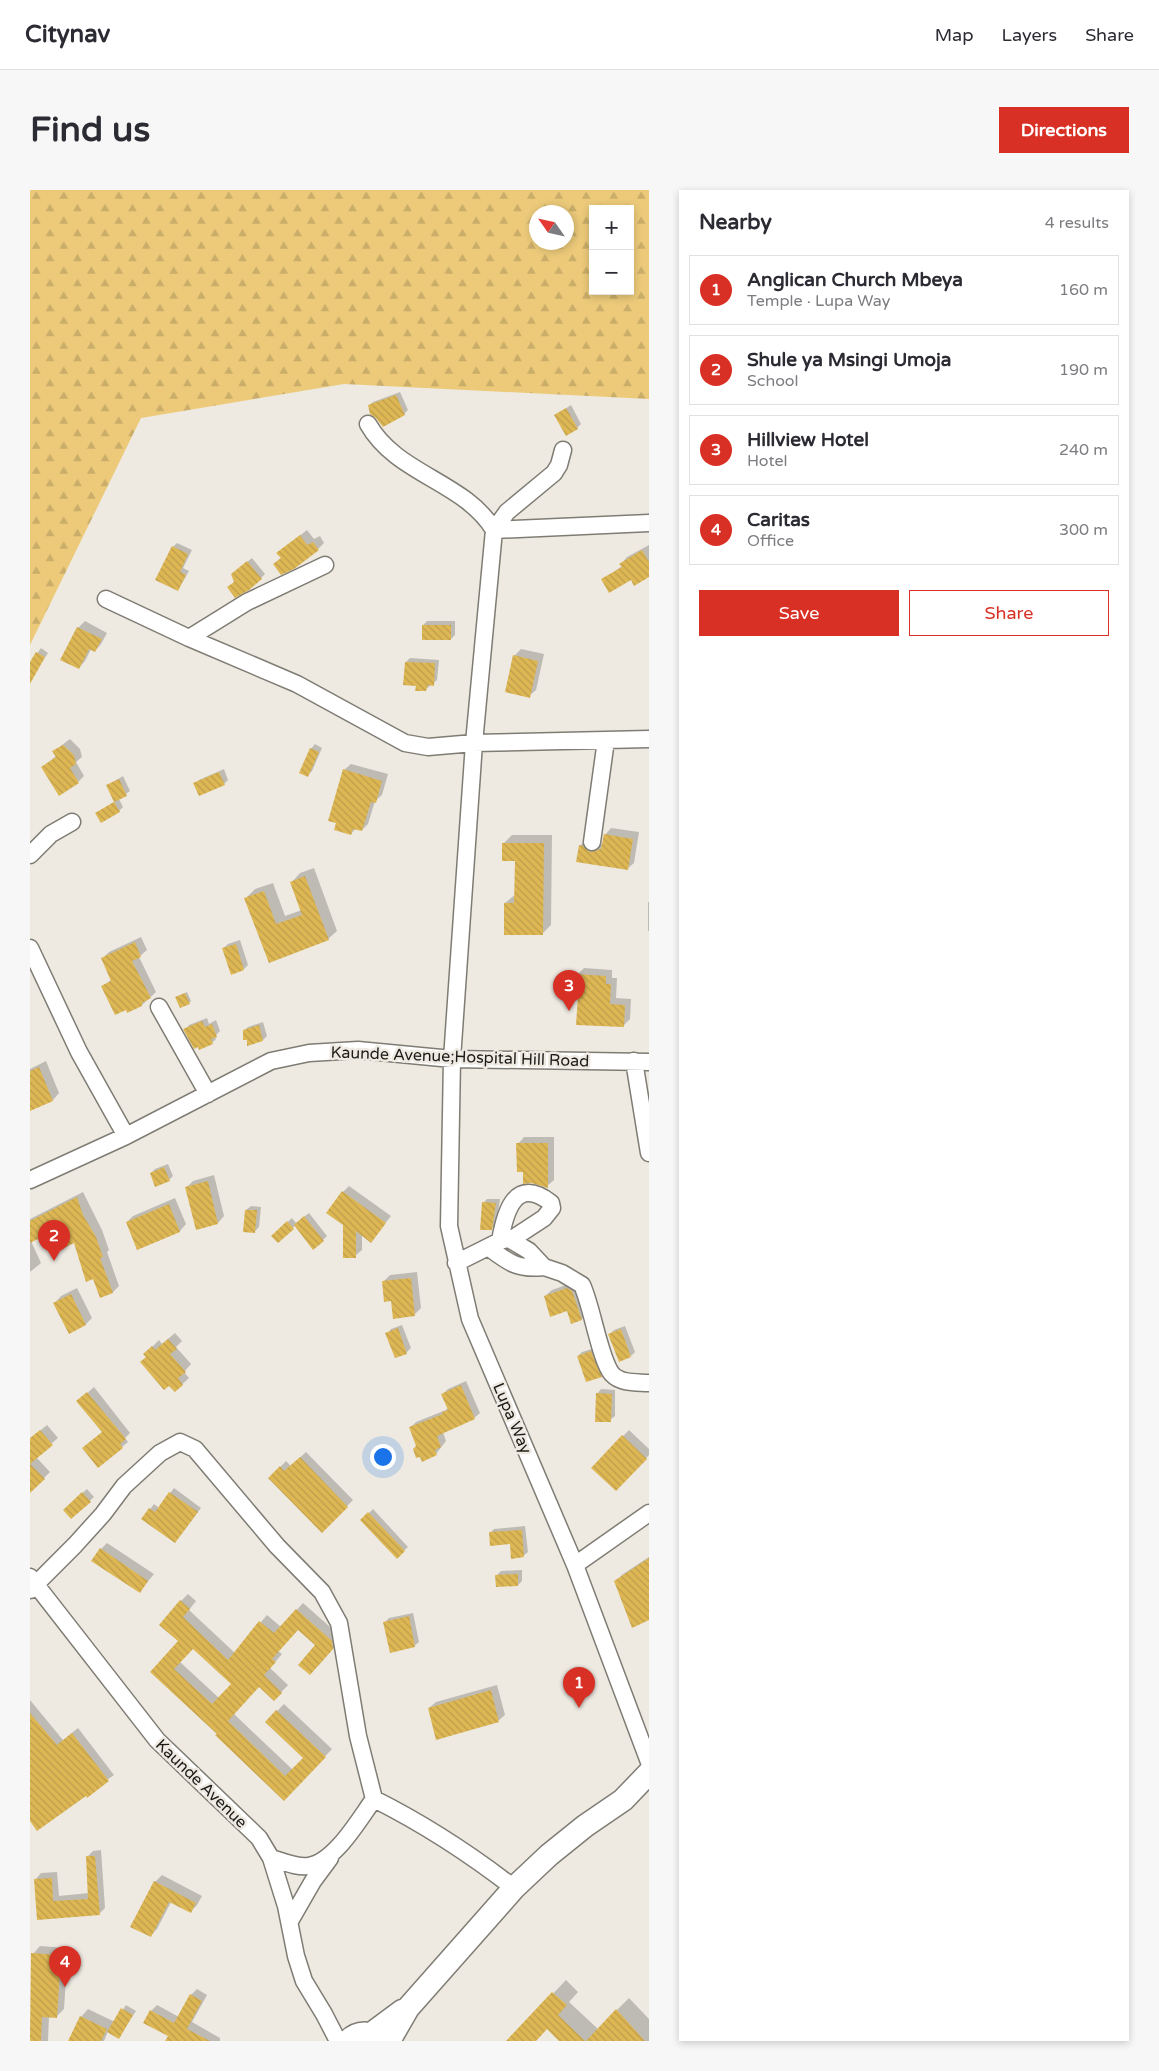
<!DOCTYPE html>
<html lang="en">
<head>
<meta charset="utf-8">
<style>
  :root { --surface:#fff; --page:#f7f7f7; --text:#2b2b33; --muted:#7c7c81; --line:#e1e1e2; --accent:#d93025 }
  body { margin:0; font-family:"Varela Round",sans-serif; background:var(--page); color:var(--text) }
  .controls { position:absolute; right:15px; top:15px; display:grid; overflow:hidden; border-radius:0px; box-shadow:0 2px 8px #0003 }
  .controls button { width:45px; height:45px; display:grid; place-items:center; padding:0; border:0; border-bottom:1px solid var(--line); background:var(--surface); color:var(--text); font:25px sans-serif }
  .compass { position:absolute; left:499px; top:15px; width:45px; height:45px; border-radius:50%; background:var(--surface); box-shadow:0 2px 8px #0003; rotate:304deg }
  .you { position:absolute; left:352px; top:1266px; width:18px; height:18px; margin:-12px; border:4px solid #fff; border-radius:50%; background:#1a73e8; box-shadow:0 0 0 8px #1a73e833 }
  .badge { display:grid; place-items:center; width:32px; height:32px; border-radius:50%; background:var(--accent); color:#fff; font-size:16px; font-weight:700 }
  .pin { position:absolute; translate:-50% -41px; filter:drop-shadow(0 1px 2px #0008) }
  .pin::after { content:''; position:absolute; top:26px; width:18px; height:15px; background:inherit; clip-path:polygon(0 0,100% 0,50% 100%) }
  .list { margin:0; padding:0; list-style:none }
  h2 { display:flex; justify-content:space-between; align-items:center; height:65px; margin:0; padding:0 20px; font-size:21px }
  h2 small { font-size:16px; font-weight:400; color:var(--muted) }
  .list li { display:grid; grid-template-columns:32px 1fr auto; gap:15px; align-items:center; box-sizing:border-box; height:70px; margin:0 10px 10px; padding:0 10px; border:1px solid var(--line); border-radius:0px }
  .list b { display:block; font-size:19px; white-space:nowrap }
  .list p { margin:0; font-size:16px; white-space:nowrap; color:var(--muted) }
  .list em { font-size:16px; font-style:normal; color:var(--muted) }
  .actions { display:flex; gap:10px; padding:15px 20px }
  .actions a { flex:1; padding:11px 0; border:1px solid var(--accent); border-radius:0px; text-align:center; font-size:18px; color:var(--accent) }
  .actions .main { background:var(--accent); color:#fff }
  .map { position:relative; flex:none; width:619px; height:1851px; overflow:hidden; border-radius:0px }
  header { display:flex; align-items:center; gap:30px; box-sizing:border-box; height:70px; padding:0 25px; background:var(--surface); border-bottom:1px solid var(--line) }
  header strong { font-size:24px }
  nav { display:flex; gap:28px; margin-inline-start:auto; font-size:18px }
  .intro { display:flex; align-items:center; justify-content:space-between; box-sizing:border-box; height:120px; padding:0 30px }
  h1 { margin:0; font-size:35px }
  .button { padding:12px 22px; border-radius:0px; background:var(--accent); color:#fff; font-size:18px; font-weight:700 }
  main { display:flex; gap:30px; padding:0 30px }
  aside { flex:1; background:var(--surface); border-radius:0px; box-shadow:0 2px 8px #0003 }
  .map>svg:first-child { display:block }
</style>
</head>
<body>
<header>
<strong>Citynav</strong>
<nav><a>Map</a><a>Layers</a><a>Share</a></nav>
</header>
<div class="intro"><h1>Find us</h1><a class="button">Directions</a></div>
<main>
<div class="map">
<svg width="619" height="1851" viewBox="0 0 619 1851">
  <defs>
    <pattern id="forest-firs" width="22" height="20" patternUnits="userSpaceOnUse" patternTransform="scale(1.25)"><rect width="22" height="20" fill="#ecca7a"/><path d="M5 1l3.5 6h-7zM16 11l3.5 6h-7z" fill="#caad69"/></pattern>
    <pattern id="building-back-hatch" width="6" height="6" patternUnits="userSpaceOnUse" patternTransform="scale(1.25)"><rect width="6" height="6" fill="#deb755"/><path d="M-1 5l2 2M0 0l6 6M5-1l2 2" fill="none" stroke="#be9d49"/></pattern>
  </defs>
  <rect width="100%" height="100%" fill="#eeeae2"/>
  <path fill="url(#forest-firs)" fill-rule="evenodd" d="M0 0H619V209L314 194 111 228 0 455ZM563 19H600V101H563ZM507 22H536V52H507Z"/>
  <path fill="#0003" fill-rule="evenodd" d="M370 202 378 220 374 224 339 216 343 212Z
    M541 215 551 234 547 238 526 225Z
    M277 340 284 349 290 346 294 353 288 359 244 374 251 368 248 363Z
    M147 353 162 360 153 378 159 381 148 400 143 357Z
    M619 355V386L605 394 601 388 573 390 592 376 591 374 597 367Z
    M222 368 235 384 231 388 205 391 207 380Z
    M55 431 77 443 71 454 65 461 61 459 55 471 49 478 32 469 48 438Z
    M397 431H425V445L421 449 393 435Z
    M11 458 18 463 5 483 0 480V474Z
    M491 459 514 464 506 500 499 506 484 466Z
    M380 468 409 470 407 490 395 500 387 495 376 472Z
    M40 549 50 559 52 567 46 572 54 586 48 592 13 577 26 566 24 561Z
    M285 554 292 558 282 581 278 585 281 559Z
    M321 574 358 584 352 605 345 611 338 634 332 640 326 638 321 644 314 580Z
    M194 579 198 590 194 594H165L169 590Z
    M93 586 100 601 89 609 93 617 89 621 67 623 85 611 78 595Z
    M581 638 609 642 604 673 597 679 547 671 550 656 556 649 567 656 573 654 575 645Z
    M482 645H522L521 735 513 743 475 713 486 704V670L473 654Z
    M284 678 307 741 298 749 239 772 216 708 225 699 243 693 255 726 272 720 262 692 270 683Z
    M618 712H619V741H618Z
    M111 747 117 760 109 767 126 802 112 815 97 818 73 796 82 789 73 768 79 762Z
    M210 750 218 775 214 779 202 783 194 758 198 754Z
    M554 778 582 780V788H587L586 808 601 809 600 829 593 836 549 804 547 785Z
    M157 802 161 811 159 813 146 807Z
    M177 828 179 834 186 830 190 841 185 846 186 849 182 853 168 855 155 840 159 835Z
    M233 832 237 846 233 850 218 854V848L214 841 218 837Z
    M16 871 29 903 23 910 0 919V879Z
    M494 947H524V990L517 996 488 954Z
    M138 974 143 986 139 990 121 983 125 979Z
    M184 985 194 1026 188 1033 167 1039 156 998 163 991Z
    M319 996 361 1026 341 1051 332 1044V1060L325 1066 313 1002Z
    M53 1002 72 1040 79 1060 77 1062 89 1096 83 1102 71 1107 64 1087 45 1052 19 1043 1 1051 11 1073 0 1082V1029Z
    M145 1008 156 1034 150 1041 108 1058 97 1032 103 1026Z
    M457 1009H470L466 1035 461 1039 453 1013Z
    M221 1016 231 1017 229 1037 225 1041 216 1020Z
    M279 1023 297 1046 293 1050 266 1035 248 1052 247 1042 262 1028 266 1033Z
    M387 1082 391 1118 384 1125 362 1110 353 1092 360 1085Z
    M544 1092 558 1122 552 1129 515 1106 522 1100Z
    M47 1098 62 1128 56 1134 39 1142 25 1113 31 1106Z
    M372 1135 381 1158 377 1162 366 1167 357 1144 361 1139Z
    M595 1136 605 1162 601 1166 580 1144 584 1140Z
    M145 1143 152 1151 146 1157 161 1174 154 1182 159 1188 145 1201 117 1167 121 1158 129 1150 132 1154Z
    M565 1158 574 1182 570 1186 548 1166 552 1162Z
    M436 1191 450 1223 444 1228 413 1242 416 1251 406 1264 388 1255 380 1238 386 1232 416 1220 418 1218 413 1204 418 1199Z
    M64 1197 100 1243 95 1248 98 1252 92 1257 73 1242 54 1206Z
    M571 1199 585 1200V1226L580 1230 567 1204Z
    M17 1235 28 1248 6 1267 20 1282 0 1302V1249Z
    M599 1240 619 1259V1265L586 1300 563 1277Z
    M276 1262 323 1310 292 1341 240 1288 256 1271 261 1276Z
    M144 1298 171 1318 149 1347 113 1329 124 1314 129 1318Z
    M57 1299 64 1307 41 1328 38 1316Z
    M343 1319 378 1357 367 1367 332 1330Z
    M495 1336 498 1362 493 1366 481 1353 460 1343 464 1339Z
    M77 1353 124 1384 110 1401 71 1359Z
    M619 1367V1428L602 1436 585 1392 593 1384Z
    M492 1380V1391L488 1395 467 1385 471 1381Z
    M158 1404 166 1411 159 1420 205 1463 237 1425 251 1437 273 1413 308 1444 310 1451 287 1477V1455L268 1439 248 1461 252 1464 240 1478 258 1495 244 1510 229 1496 204 1524 263 1580 274 1567 236 1532 254 1514 302 1559 261 1602 188 1543 121 1482 150 1451 151 1411ZM163 1457 202 1494 189 1508 150 1472Z
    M383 1423 389 1452 384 1456 355 1432 359 1428Z
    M467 1495 475 1525 468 1531 399 1518 406 1512Z
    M0 1510 33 1550 48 1538 84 1585 56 1605 0 1629Z
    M71 1660 75 1718 69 1724 8 1729 5 1690 11 1683 27 1682 29 1706 59 1703 57 1667 63 1661Z
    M132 1685 172 1706 167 1715 160 1722 141 1712 127 1739 120 1746 125 1692Z
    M10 1756 38 1758 34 1819 26 1827 19 1826 18 1851H0L3 1764Z
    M536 1790 548 1802 539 1812 568 1839 599 1808 619 1829V1851H531L517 1838 505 1851H478Z
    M167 1799 177 1805 162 1832 190 1848V1851H137L139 1846 121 1821 127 1815 149 1827 161 1805Z
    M96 1815 106 1821 89 1847 78 1841 74 1851H39L51 1827 58 1819 85 1832Z"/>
  <path fill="url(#building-back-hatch)" fill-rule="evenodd" d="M366 205 375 225 353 237 346 228 340 224 338 215Z
    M536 218 548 239 536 246 524 225Z
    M270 345 277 355 283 352 289 360 264 379 251 385 243 374 251 368 246 363Z
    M142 356 158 364 150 382 156 385 148 401 125 390Z
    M612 360 619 372V387L604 396 601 390 579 403 571 389 592 377 589 374Z
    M217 371 232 389 219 400 205 408 197 397 204 392 201 384Z
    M392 435H421V450H392Z
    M47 437 72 449 65 462 59 459 49 479 30 470Z
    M6 462 15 467 0 494V472Z
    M483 465 508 471 500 508 475 502Z
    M375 472 405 473 404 496 398 495 396 501H385L386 496 373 495Z
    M33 555 44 565 46 574 40 578 49 593 29 606 11 577 26 567 22 561Z
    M280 558 289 562 278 587 269 583Z
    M313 579 352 591 346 613 341 612 332 641 323 639 321 645 304 640 306 633 298 631Z
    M189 582 195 595 169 606 163 593Z
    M89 589 97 606 84 612 76 595Z
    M84 612 90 622 71 633 65 623Z
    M574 644 603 649 598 680 546 672 549 655 553 656 560 662 571 659Z
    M472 653H514L513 745H474V713H484L485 671H472Z
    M275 686 299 750 239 773 214 708 234 701 246 734 272 725 260 692Z
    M105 752 111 767 102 771 121 808 112 813V816L97 823 96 820 85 825 71 796 81 791 71 768Z
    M206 754 214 780 201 785 192 758Z
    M546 784 576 786V794H581L580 814 595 815 594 837 546 835 548 806 544 805Z
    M155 803 160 814 150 818 145 807Z
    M172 831 175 837 182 834 187 847 181 849 183 854 169 860 168 857 164 859 153 839Z
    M229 835 233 851 217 856V850H213V840Z
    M9 877 23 911 0 921V881Z
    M486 953H518V998L501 993 493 994V982H487Z
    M134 977 140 991 125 997 120 983Z
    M178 991 188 1034 166 1040 155 997Z
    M312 1001 356 1033 341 1053 326 1041V1068H313V1035L296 1023Z
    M47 1007 53 1025 66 1047 73 1067 70 1068 83 1103 70 1108 63 1089 56 1092 44 1053 26 1062 18 1044 0 1053V1031Z
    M452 1012 466 1013 462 1040H450Z
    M139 1014 150 1042 107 1060 96 1032Z
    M215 1020H227L225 1043 213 1042Z
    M274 1026 294 1051 283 1060 264 1035Z
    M257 1031 264 1039 248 1053 241 1046Z
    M381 1088 385 1126 363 1129 361 1111 354 1112 352 1091Z
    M537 1098 542 1101 552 1130 541 1134 537 1121 520 1127 514 1106Z
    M41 1104 56 1135 39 1144 23 1113Z
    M368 1138 377 1164 365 1168 355 1143Z
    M591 1139 601 1167 589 1172 578 1144Z
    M138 1149 147 1159 140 1164 156 1182 148 1188 153 1195 145 1202 139 1196 134 1200 110 1172 116 1167 113 1164 122 1156 125 1160Z
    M561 1161 572 1187 556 1192 547 1166Z
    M431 1195 445 1229 407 1246 411 1257 405 1260 407 1265 392 1272 390 1267 386 1268 383 1259 386 1256 379 1237 413 1224 412 1222 418 1220 411 1204Z
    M57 1202 96 1249 90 1254 93 1258 68 1278 52 1258 72 1242 46 1211Z
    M566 1203 582 1204 581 1232H565Z
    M10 1240 23 1255 0 1274 15 1289 0 1303V1248Z
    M592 1245 617 1269 586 1301 561 1278Z
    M270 1267 318 1317 292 1343 238 1288 250 1276 254 1281Z
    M52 1302 61 1312 41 1329 33 1320Z
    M139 1302 168 1322 145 1353 111 1329 119 1318 125 1322Z
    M338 1322 375 1361 367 1369 330 1330Z
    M492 1340 494 1367 481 1369 480 1354 460 1356 459 1342Z
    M70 1358 118 1391 110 1403 61 1371Z
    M619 1368V1430L602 1438 584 1391Z
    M488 1384V1396L466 1397 465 1385Z
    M150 1410 160 1419 153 1427 198 1470 229 1431 244 1443 266 1419 302 1451 303 1459 280 1485 268 1475 285 1455 268 1440 242 1469 246 1472 234 1485 252 1503 244 1511 229 1497 198 1531 255 1586 273 1568 235 1532 246 1520 296 1567 254 1611 185 1545 187 1544 120 1482 148 1451 129 1435ZM163 1459 201 1494 182 1514 144 1479Z
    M379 1426 385 1457 360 1463 353 1432Z
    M461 1500 469 1532 406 1550 398 1518Z
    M0 1523 27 1555 42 1543 79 1591 57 1608 56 1606 7 1641 0 1631Z
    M56 1666H65L70 1725 7 1730 4 1689 22 1688 23 1711 58 1709Z
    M124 1691 166 1713 161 1723 139 1712 121 1747 100 1737Z
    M1 1763 31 1765 27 1828 12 1827 11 1851H0Z
    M522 1802 537 1815 528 1825 555 1851H529L517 1839 506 1851H476Z
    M160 1804 172 1811 157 1839 180 1851H135L138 1846 113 1833 120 1820 144 1833Z
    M91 1818 103 1825 89 1849 77 1842Z
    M586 1819 615 1851H556Z
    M50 1826 77 1839 71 1851H38Z"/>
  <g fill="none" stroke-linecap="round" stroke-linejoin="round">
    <defs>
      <path id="minor" d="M338 234C367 285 434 291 464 340L619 333
        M533 260 529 275 524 283 477 322 464 340 444 553 422 869 419 1036 440 1129 545 1375 619 1572
        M76 409 159 448 267 494 375 553 398 557 444 553 619 549
        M159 448 217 412 295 375
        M562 652 576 550
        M0 665 21 644 42 632
        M0 758 49 862 96 946
        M129 817 178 904
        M604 871 619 963
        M0 990 96 946 241 871 279 863 328 860 422 869 619 872
        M479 1049 499 1061 514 1077 532 1083 552 1095C562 1116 570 1170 582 1184 591 1194 607 1192 619 1193
        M458 1057C479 1073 488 1080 514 1077
        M426 1073 470 1051 485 1047 514 1028 522 1018 521 1013C485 985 475 1022 470 1051
        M545 1375 619 1323
        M0 1387 127 1550 229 1648 241 1668 256 1716 266 1766 274 1791 294 1824 308 1851
        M0 1400 45 1355 73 1324 94 1296 130 1263 150 1252 165 1259 247 1356 292 1402 309 1433 328 1546 344 1609C330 1628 305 1672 279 1676 267 1678 252 1671 241 1668
        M344 1609C394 1634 440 1664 484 1698
        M260 1731 283 1691 300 1668"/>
      <path id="secondary" d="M341 1844 372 1821
        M318 1851C328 1841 341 1841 350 1851
        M359 1851 378 1818 484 1698 519 1665 555 1636 593 1610 619 1583"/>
    </defs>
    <use href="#minor" stroke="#7f7c74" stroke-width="19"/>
    <use href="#secondary" stroke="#7f7c74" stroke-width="25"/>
    <use href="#minor" stroke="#fff" stroke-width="16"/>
    <use href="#secondary" stroke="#fff" stroke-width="22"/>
  </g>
  <g text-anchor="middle" stroke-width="5" stroke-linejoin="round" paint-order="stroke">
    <g font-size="16" fill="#1c1b18" stroke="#eeeae2">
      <text transform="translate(430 866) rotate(2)" y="6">Kaunde Avenue;Hospital Hill Road</text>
      <text transform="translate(483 1228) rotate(67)" y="6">Lupa Way</text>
      <text transform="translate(172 1593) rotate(44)" y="6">Kaunde Avenue</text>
    </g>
  </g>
</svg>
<div class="controls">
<button>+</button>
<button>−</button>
</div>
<svg class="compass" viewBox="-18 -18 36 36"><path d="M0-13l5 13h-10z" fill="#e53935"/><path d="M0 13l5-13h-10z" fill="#7c7c81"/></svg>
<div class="you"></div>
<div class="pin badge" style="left:549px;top:1518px">1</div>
<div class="pin badge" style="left:24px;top:1071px">2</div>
<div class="pin badge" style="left:539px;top:821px">3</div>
<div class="pin badge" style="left:35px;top:1797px">4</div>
</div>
<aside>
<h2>Nearby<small>4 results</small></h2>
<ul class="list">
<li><span class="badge">1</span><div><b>Anglican Church Mbeya</b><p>Temple · Lupa Way</p></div><em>160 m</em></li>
<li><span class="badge">2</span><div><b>Shule ya Msingi Umoja</b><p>School</p></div><em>190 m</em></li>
<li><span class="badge">3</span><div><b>Hillview Hotel</b><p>Hotel</p></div><em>240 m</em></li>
<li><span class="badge">4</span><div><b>Caritas</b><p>Office</p></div><em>300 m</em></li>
</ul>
<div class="actions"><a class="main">Save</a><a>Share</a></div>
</aside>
</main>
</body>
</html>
